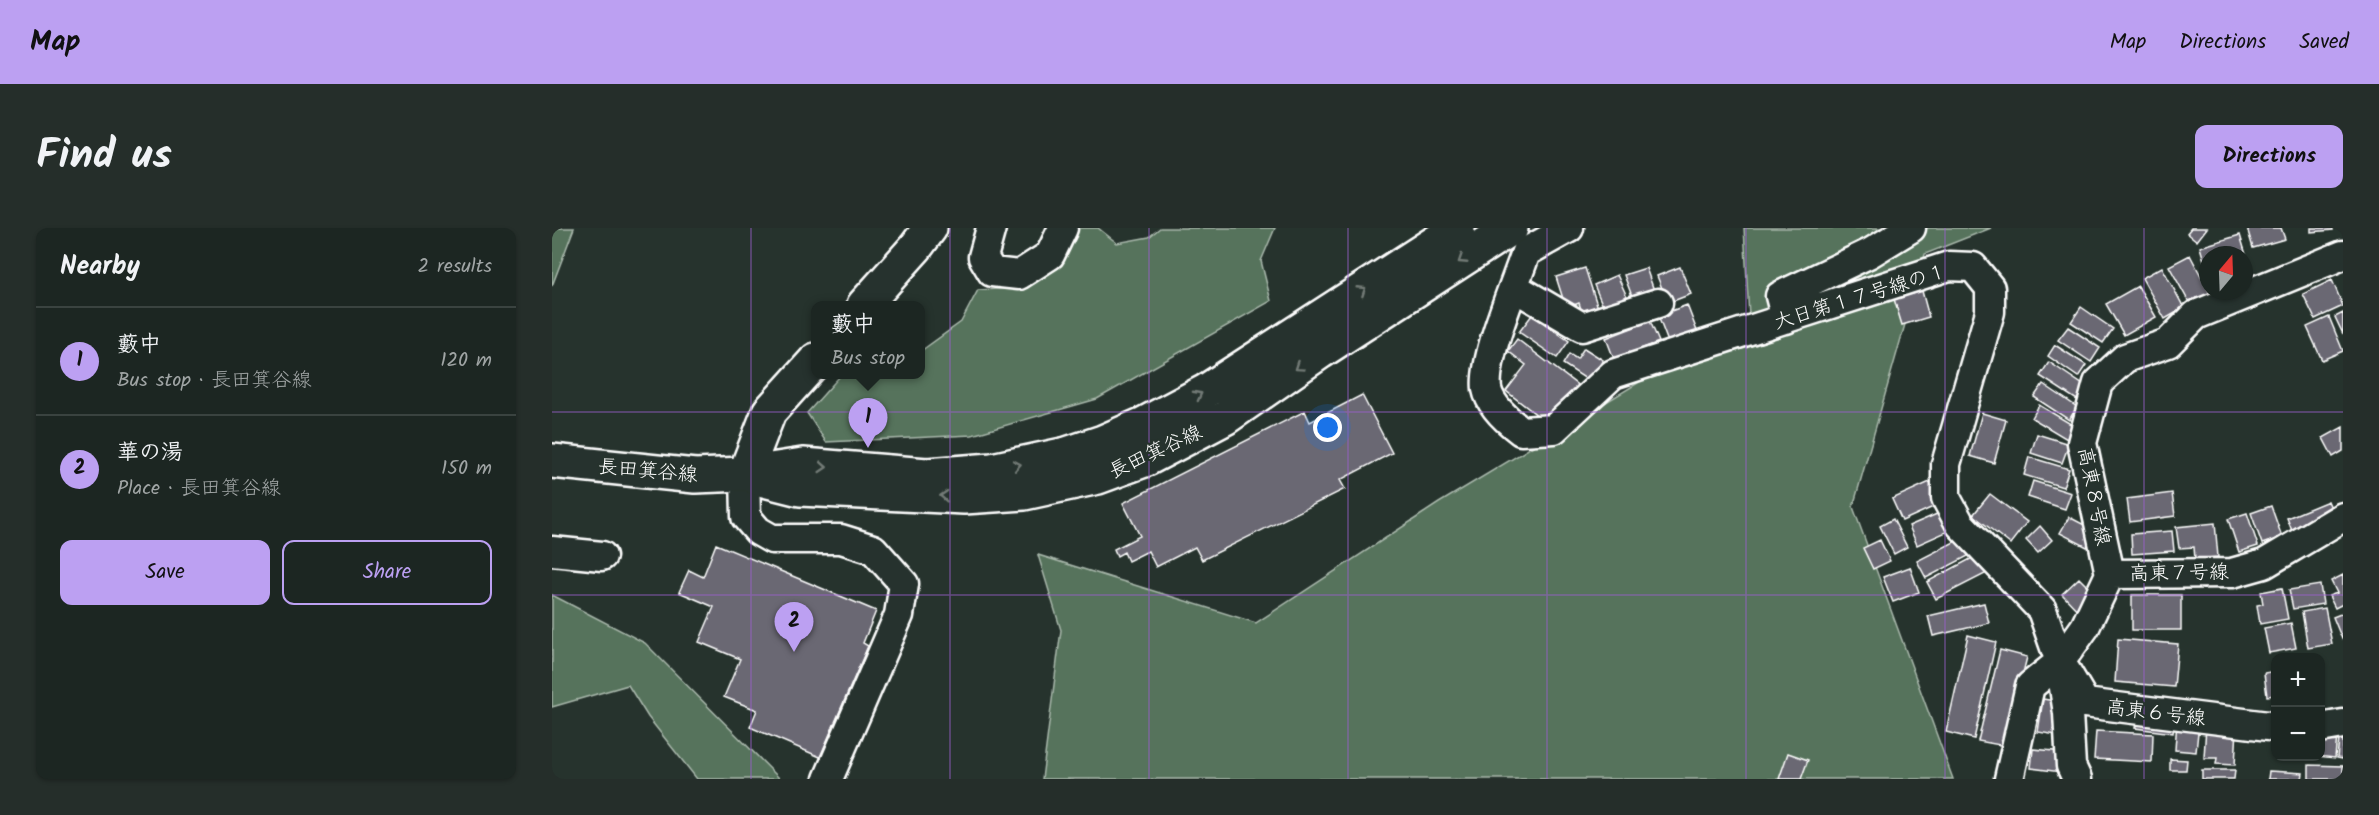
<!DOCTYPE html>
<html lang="en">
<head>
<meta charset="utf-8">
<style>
  :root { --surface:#1c2622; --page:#252e2a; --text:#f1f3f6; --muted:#a0a5a5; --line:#3a4340; --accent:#bca0f2 }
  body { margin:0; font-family:Kalam,"Klee One",sans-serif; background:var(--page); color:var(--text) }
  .controls { position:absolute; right:18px; bottom:18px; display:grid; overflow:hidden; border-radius:12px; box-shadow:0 2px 4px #0004 }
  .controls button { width:54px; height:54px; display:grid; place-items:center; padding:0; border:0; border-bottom:2px solid var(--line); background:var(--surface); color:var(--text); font:30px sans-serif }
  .compass { position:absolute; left:1647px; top:18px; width:54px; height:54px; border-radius:50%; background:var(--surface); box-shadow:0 2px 4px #0004; rotate:19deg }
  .you { position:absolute; left:776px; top:200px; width:21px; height:21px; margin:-15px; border:4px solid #fff; border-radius:50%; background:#1a73e8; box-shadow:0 0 0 9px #1a73e833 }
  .badge { display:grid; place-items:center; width:39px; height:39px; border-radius:50%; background:var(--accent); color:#111; font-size:20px; font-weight:700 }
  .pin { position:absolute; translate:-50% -50px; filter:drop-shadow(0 2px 3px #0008) }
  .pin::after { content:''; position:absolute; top:32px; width:21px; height:18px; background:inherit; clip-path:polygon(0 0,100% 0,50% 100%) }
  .popup { position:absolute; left:259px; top:73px; width:114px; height:78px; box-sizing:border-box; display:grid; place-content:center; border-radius:12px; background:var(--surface); filter:drop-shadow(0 2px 4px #0005); font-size:20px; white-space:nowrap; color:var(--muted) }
  .popup b { font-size:22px; color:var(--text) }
  .popup::after { content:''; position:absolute; left:50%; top:100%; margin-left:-12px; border:12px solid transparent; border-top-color:var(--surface) }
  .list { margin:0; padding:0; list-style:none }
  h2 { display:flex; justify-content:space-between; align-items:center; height:78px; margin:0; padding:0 24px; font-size:26px }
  h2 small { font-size:20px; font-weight:400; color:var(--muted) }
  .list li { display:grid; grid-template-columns:39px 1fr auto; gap:18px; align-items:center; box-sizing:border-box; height:108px; padding:0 24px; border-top:2px solid var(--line) }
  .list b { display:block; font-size:22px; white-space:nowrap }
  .list p { margin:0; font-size:20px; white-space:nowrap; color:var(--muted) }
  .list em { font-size:20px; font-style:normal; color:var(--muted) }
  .actions { display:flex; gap:12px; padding:18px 24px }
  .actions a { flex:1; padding:14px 0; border:2px solid var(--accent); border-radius:12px; text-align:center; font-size:21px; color:var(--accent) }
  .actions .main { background:var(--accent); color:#111 }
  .map { position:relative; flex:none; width:1791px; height:551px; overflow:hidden; border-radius:12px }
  header { display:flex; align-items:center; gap:36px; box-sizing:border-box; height:84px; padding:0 30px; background:var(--accent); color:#111 }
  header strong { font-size:28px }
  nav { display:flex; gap:33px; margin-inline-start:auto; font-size:21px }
  .intro { display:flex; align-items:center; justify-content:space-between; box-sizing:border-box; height:144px; padding:0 36px }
  h1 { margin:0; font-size:42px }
  .button { padding:15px 27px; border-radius:12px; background:var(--accent); color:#111; font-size:21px; font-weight:700 }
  main { display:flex; gap:36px; padding:0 36px }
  aside { flex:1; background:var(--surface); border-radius:12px; box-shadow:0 2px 4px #0004 }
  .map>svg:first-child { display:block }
</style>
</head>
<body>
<header>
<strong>Map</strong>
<nav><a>Map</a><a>Directions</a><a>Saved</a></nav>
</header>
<div class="intro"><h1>Find us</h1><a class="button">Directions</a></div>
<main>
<aside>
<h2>Nearby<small>2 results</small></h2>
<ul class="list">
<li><span class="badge">1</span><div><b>藪中</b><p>Bus stop · 長田箕谷線</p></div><em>120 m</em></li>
<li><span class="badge">2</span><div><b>華の湯</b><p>Place · 長田箕谷線</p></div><em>150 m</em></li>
</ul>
<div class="actions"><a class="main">Save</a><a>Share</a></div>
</aside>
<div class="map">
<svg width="1791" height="551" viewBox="0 0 1791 551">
  <rect width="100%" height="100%" fill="#26332d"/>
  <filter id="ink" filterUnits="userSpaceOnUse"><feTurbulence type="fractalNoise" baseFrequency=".0167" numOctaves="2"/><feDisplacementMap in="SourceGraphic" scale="12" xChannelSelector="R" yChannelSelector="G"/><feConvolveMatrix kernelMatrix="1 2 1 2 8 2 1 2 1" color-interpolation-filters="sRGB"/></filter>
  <g filter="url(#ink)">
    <path fill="#56735b" stroke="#aab9ad" stroke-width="1.5" d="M0 0H22L0 58Z
      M527 0H546L565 15 597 9 608 0H723L709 33 719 73 545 171 420 207 274 214 255 185 289 147 368 146 369 123 409 94 426 62 467 60 513 8Z
      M1192 0H1439L1373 26 1301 279 1401 551H490L509 402 486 327 704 395 887 275 1197 88Z
      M0 367 93 415 228 551H145L96 489 76 457 0 479Z"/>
    <path fill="#6a6773" stroke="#fff" stroke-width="1.5" d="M1639 0H1655L1645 13 1635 5Z
      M1695 0H1729L1733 11 1701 20Z
      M1759 0H1781V2L1759 4Z
      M1688 7 1698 40 1692 42V27H1656V46L1648 19Z
      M1638 27 1658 65 1638 76 1617 38Z
      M1128 39 1139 66 1116 75 1105 48Z
      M1610 39 1632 80 1613 91 1590 50Z
      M1033 40 1049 89 1033 94 1027 75 1014 80 1004 49Z
      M1094 40 1104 68 1083 76 1072 47Z
      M1065 47 1078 75 1054 85 1042 57Z
      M1780 52 1791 78 1763 91 1751 66Z
      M1586 58 1604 89 1572 107 1554 76Z
      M1370 63 1377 89 1350 97 1342 71Z
      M1135 77 1145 103 1116 114 1106 88Z
      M1529 79 1561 101 1551 115 1519 94Z
      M1791 85V106L1783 89Z
      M980 87 1017 113 1005 130 967 104Z
      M1777 89 1791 123 1770 132 1755 99Z
      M1098 93 1107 114 1062 131 1054 110Z
      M1516 99 1548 120 1539 134 1506 112Z
      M965 111 1028 159 999 198 954 163 974 137 956 123Z
      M1503 117 1534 137 1526 149 1496 128Z
      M1032 120 1051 132 1037 153 1011 136 1017 126 1025 131Z
      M1497 134 1534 159 1525 172 1488 148Z
      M1491 156 1525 179 1517 192 1482 169Z
      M810 167 840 225 788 252 793 261 650 332 643 319 604 339 596 323 576 333 572 324 565 328 562 321 588 308 571 275 753 183 758 194Z
      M1487 177 1522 198 1515 211 1480 190Z
      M1430 185 1454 192 1442 235 1418 228Z
      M1791 199V223L1781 229 1771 210Z
      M1485 206 1517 216 1510 235 1479 225Z
      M1477 229 1517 241 1511 259 1472 247Z
      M1380 253 1390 275 1350 293 1340 271Z
      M1481 253 1519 265 1513 281 1476 269Z
      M1620 265 1623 288 1578 294 1575 271Z
      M1438 266 1475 294 1458 316 1421 287Z
      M1776 273 1784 291 1742 308 1735 290Z
      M1719 278 1730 309 1710 316 1699 285Z
      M1392 283 1401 301 1365 317 1357 298Z
      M1695 285 1706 318 1687 324 1676 291Z
      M1517 289 1544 303 1535 319 1508 305Z
      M1341 291 1355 319 1342 326 1328 298Z
      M1663 295 1666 329 1643 331 1642 319 1627 320 1624 299Z
      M1488 298 1500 312 1486 325 1474 312Z
      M1620 303 1622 323 1580 326 1579 306Z
      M1412 309 1420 326 1374 350 1365 333Z
      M1328 312 1338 333 1321 341 1311 320Z
      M164 316 324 383 311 415 316 418 268 529 198 499 205 482 172 469 188 431 147 414 162 379 127 364 137 342 151 349Z
      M1426 327 1435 345 1384 371 1375 354Z
      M1358 339 1367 364 1341 374 1331 349Z
      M1791 347V376L1783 380 1777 368 1785 365 1779 353Z
      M1527 350 1544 367 1527 384 1510 366Z
      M1768 357 1771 376 1741 381 1737 362Z
      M1730 360 1736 391 1708 396 1705 377 1711 376 1709 364Z
      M1580 367H1629V402H1580Z
      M1432 375 1437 395 1381 408 1376 388Z
      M1773 380 1780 416 1756 420 1750 384Z
      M1791 385V410L1790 411 1781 389Z
      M1739 395 1744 420 1717 425 1712 400Z
      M1416 407 1444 414 1422 511 1394 504Z
      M1566 411 1626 416 1622 459 1563 454Z
      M1448 422 1475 429 1453 518 1426 513Z
      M1724 443V467L1715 468 1712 445Z
      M1491 471 1509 474 1504 507 1486 504Z
      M1585 485 1623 489 1621 505 1583 500Z
      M1625 492 1647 494 1644 524 1623 522Z
      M1654 498 1685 500 1683 537 1664 536 1665 530H1652Z
      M1788 502H1791V531L1785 530Z
      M1544 503 1601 506 1600 534 1542 531Z
      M1768 505 1785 507 1783 530 1765 528H1768Z
      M1481 521 1512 524 1509 544 1479 540Z
      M1236 525 1256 532 1249 551H1227Z
      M1618 531 1635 532 1634 542H1618Z
      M1757 537 1791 538V551H1757Z
      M1650 542H1683L1682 551H1650Z
      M1717 543 1751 545 1750 551H1716Z"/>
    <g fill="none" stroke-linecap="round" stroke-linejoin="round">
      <defs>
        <path id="minor" d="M439 0 431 29 440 44 467 47 498 27 511 0
          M1017 0 974 24C963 57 931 130 935 161 938 177 957 194 969 203L1002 201 1061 146 1397 38 1421 39 1438 60V84L1394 236V270L1408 296 1490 382 1508 434 1516 485 1519 538 1525 551
          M962 59 1030 99 1106 75
          M1234 91 1228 68 1318 25 1359 0
          M193 246 194 289 206 303 220 311H289L321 321 352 356 347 387 276 551
          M0 323 50 328
          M1558 346 1680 345 1712 336 1791 289
          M1514 443 1533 475 1724 499
          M1768 500 1791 496
          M1457 551 1478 458 1508 434 1533 399 1558 346 1530 215 1546 155 1573 130 1616 115 1644 87 1791 27"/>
        <path id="tertiary" d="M312 77 364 19 378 0
          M0 233 143 248 193 246 251 237 375 247 440 242 515 226 551 214 590 197 654 163 906 0
          M193 246 217 184 264 132
          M204 250 248 261 412 269 472 265 546 249 595 231 673 190 768 124 959 0"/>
      </defs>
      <use href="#minor" stroke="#fff" stroke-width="33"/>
      <use href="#tertiary" stroke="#fff" stroke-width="38"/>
      <use href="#minor" stroke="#26332d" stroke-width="28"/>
      <use href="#tertiary" stroke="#26332d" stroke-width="33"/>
    </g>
    <defs><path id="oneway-chevron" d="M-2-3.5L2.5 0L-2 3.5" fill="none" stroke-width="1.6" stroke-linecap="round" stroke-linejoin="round" transform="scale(1.5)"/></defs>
    <g stroke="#727a76">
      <use href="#oneway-chevron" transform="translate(910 32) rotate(147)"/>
      <use href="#oneway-chevron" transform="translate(810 62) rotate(-33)"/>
      <use href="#oneway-chevron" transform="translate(747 139) rotate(146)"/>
      <use href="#oneway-chevron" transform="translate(646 167) rotate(-28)"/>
      <use href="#oneway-chevron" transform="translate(465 237) rotate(-11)"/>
      <use href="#oneway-chevron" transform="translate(271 239) rotate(4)"/>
      <use href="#oneway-chevron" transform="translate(392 268) rotate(-177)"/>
    </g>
  </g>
  <path fill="none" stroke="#9c61cf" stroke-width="1.5" stroke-opacity="0.55" d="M199 0V551M398 0V551M597 0V551M796 0V551M995 0V551M1194 0V551M1393 0V551M1592 0V551M0 184H1791M0 367H1791"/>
  <g text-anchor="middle" stroke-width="4.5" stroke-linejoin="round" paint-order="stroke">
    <g font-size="20" fill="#fff" stroke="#26332d">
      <text transform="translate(1308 68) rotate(-17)" y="7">大日第１７号線の１</text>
      <text transform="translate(603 223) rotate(-25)" y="7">長田箕谷線</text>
      <text transform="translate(96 242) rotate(5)" y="7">長田箕谷線</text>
      <text transform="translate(1543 268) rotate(79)" y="7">高東８号線</text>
      <text transform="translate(1627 344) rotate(-1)" y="7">高東７号線</text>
      <text transform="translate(1604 484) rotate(7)" y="7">高東６号線</text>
    </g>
  </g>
</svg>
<div class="controls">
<button>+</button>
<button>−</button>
</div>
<svg class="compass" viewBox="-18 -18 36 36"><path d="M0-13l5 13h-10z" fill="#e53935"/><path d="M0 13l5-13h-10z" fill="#a0a5a5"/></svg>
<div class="you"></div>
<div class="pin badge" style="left:316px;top:220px">1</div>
<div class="popup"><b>藪中</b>Bus stop</div>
<div class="pin badge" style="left:242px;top:424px">2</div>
</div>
</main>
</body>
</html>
